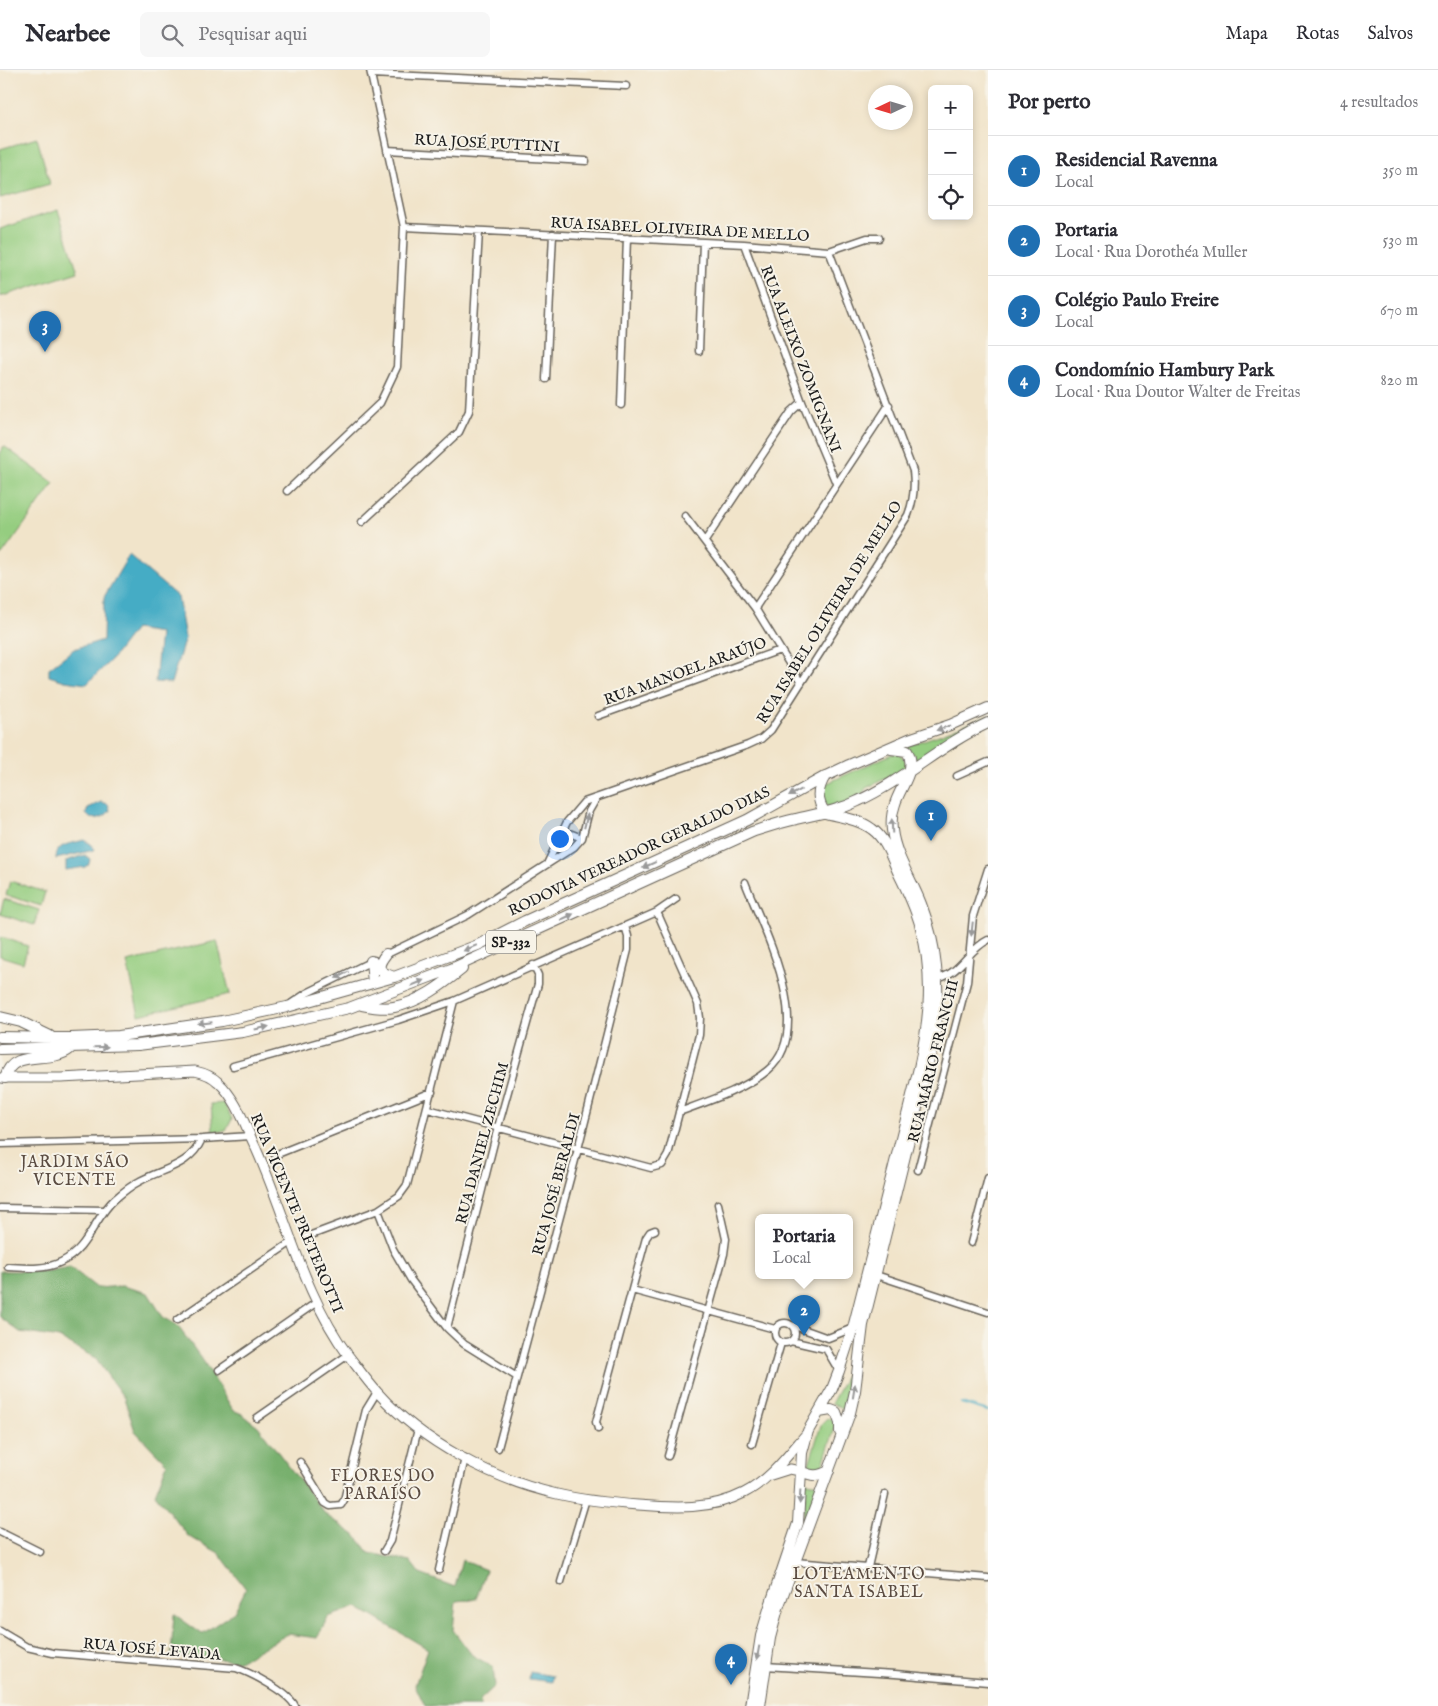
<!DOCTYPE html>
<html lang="pt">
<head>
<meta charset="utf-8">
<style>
  :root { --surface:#fff; --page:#f7f7f7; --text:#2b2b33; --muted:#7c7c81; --line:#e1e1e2; --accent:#1f6fb2 }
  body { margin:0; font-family:"IM FELL English",serif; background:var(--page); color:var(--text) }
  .controls { position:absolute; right:15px; top:15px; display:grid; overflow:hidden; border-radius:8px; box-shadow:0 2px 8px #0003 }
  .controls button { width:45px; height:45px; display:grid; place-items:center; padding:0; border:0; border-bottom:1px solid var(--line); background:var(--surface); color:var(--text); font:25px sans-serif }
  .compass { position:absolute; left:868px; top:15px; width:45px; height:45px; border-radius:50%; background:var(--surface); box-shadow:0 2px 8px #0003; rotate:266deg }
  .you { position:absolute; left:559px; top:768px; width:18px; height:18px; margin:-12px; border:4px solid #fff; border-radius:50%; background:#1a73e8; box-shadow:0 0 0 8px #1a73e833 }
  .badge { display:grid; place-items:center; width:32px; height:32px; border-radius:50%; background:var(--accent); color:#fff; font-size:16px; font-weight:700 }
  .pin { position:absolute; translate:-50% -41px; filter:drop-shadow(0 1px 2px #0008) }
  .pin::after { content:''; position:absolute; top:26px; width:18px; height:15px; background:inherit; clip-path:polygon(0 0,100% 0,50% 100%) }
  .popup { position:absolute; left:755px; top:1144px; width:98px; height:65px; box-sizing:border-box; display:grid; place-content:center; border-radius:8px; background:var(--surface); filter:drop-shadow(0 1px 4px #0005); font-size:16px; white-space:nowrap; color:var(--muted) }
  .popup b { font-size:19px; color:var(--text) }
  .popup::after { content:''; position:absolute; left:50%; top:100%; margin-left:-10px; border:10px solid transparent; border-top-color:var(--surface) }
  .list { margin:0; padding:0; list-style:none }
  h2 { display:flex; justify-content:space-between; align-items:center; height:65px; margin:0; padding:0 20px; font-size:21px }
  h2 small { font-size:16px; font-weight:400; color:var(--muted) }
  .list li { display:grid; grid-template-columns:32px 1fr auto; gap:15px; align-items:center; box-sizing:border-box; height:70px; padding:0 20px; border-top:1px solid var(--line) }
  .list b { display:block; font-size:19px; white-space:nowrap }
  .list p { margin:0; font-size:16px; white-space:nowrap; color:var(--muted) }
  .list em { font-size:16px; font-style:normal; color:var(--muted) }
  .icon { flex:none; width:28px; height:28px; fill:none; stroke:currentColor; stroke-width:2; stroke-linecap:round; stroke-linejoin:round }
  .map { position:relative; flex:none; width:988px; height:1636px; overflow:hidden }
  header { display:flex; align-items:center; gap:30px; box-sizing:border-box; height:70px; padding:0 25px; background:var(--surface); border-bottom:1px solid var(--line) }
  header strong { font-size:24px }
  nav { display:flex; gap:28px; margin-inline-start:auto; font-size:18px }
  .search { width:350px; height:45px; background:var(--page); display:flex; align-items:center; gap:12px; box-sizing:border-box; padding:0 18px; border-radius:8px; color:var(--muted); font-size:19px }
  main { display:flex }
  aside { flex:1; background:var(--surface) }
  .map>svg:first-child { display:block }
</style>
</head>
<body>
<header>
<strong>Nearbee</strong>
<div class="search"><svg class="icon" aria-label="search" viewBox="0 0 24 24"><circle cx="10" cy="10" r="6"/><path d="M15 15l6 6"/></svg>Pesquisar aqui</div>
<nav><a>Mapa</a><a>Rotas</a><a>Salvos</a></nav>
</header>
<main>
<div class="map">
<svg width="988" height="1636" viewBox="0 0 988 1636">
  <rect width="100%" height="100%" fill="#f7f3e8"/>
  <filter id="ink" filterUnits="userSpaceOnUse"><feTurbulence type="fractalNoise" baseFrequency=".02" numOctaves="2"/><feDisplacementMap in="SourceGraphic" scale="10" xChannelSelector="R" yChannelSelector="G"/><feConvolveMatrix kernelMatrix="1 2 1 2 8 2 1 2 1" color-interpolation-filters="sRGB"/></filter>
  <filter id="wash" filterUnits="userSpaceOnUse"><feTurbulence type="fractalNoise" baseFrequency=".0096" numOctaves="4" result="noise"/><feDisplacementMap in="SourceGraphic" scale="20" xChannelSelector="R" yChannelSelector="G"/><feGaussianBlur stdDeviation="1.12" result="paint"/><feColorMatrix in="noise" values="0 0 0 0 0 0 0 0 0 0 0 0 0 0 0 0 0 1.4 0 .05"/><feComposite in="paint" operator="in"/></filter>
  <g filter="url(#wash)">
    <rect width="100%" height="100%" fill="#f1e4ca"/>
    <path fill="#95cd80" stroke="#58744e" d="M37 68 50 114 0 128V79Z
      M58 140 78 202 0 227V159Z
      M4 376 54 413 2 485 0 484V382Z
      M988 645V649L916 695 915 686 906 676 942 664Z
      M899 683 906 691 905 697 903 700 866 718 861 726 841 735 828 737 822 731 823 715 892 684Z
      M10 811 45 822 41 836 6 825Z
      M4 829 39 840 34 855 0 844Z
      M0 867 28 876 23 893 0 886Z
      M217 871 230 924 139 945 127 892Z
      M224 1033 232 1049 226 1061 213 1062 211 1034Z
      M852 1286 845 1342 840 1337 831 1334 843 1312Z
      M827 1349H833L836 1353 835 1358 821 1400 813 1401 808 1397 821 1355Z
      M806 1412 819 1414 803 1455Z"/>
    <path fill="#78b06e" stroke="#4a6645" d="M70 1197 97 1218 122 1216 148 1223 163 1247 177 1255 204 1292 233 1340 242 1344 258 1356 326 1445 355 1465 369 1483 410 1491 420 1504 455 1517 462 1490 486 1500 476 1529 456 1531 453 1560 472 1585 493 1597 495 1616 480 1630 481 1636H425L415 1615 428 1579 357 1537 328 1547 317 1568 288 1564 239 1591 171 1585 174 1544 202 1564 234 1542 246 1519 219 1483 188 1466 155 1424 167 1394 135 1361 124 1328 95 1288 59 1268 20 1262 0 1247V1201H48Z"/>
    <path fill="#45acc5" stroke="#306470" d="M129 485 178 527 185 568 171 613 155 612 160 563 135 559 113 588 87 614 65 611 49 606V598L74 579 103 570 104 527Z
      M101 732 108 734 110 740C106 747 97 750 90 748L86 744 88 738Z
      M84 770 91 774 94 780 56 789C56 773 71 774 84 770Z
      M85 785 90 789 89 794 85 797 66 800V791Z
      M530 1602 553 1606 552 1612 529 1609Z"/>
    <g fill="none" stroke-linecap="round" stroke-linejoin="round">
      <path stroke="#45acc5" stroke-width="2" d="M961 1333 988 1341"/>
    </g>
  </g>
  <g filter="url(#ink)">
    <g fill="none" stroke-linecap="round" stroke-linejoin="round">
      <defs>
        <path id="street" d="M371 4 626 16
          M387 80 586 91
          M404 157 744 174 829 181 867 168H879
          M744 174 802 332 836 413
          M699 281 703 172
          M546 309 553 164
          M621 335 627 168
          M287 421 380 333 397 297 404 157 370 0
          M685 446 755 538 801 613
          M362 452 459 362 469 341 479 161
          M705 471 791 342 802 332
          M755 538 889 335
          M598 646 780 580
          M957 706 988 692
          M564 761 582 768
          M548 792 567 752 584 732 748 675 761 669 771 660 908 445C914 430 915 417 913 401L829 181
          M383 886 468 845 574 777 582 768 589 741 596 729
          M934 909C959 907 967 880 988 870
          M292 933 307 923 374 890
          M233 996 398 950 454 931 657 842 676 829
          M428 1039 651 1098 662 1095 668 1085 699 965 700 948 698 934 657 842
          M679 1042C706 1032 746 1019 768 1000 817 959 763 859 745 812
          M0 1074 202 1069 251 1066
          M275 1085 432 1022
          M918 1100 967 912 973 846 988 799
          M0 1138 104 1140
          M378 1140 393 1179 411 1210 447 1258 464 1274 517 1307
          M306 1167 378 1140 399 1126 407 1115 454 931
          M971 1173 988 1108
          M8 1197C26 1198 45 1200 61 1192 89 1179 94 1147 115 1129 123 1122 132 1115 140 1111 164 1098 190 1096 202 1069
          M876 1205 988 1242
          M632 1220 775 1259
          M177 1250 293 1171
          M775 1263a10 10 0 1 1 20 0a10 10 0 1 1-20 0Z
          M792 1255 828 1268 853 1258
          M447 1258 498 1057 538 914V905L533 895
          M791 1271 826 1279 839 1301
          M219 1300 317 1232
          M257 1348 348 1285
          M598 1359 596 1352 646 1168 650 1162 655 1160
          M752 1374 781 1273
          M498 1378 578 1079 628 880V866L625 856
          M668 1386 724 1184 726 1169 718 1134
          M300 1392 325 1433 330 1436 341 1435 344 1430 366 1340 377 1322
          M0 1462 40 1482
          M384 1481 390 1471 418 1359
          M795 1492 988 1508
          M868 1497 885 1424
          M439 1500 465 1388
          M561 1512 586 1429
          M0 1561 27 1577 53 1583 236 1598C251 1603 288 1622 295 1636
          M765 1596 895 1604 988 1612"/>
        <path id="secondary" d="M0 1008H61L195 1001C204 1003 212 1006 218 1012 235 1027 244 1052 253 1072 285 1140 303 1225 348 1285 358 1298 367 1311 378 1323 421 1371 493 1410 557 1424 583 1430 611 1433 638 1435 675 1438 711 1440 744 1423 771 1409 788 1385 807 1363
          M771 1405 790 1399 800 1401"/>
        <path id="primary" d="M386 884C375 898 379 902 394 907
          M371 891 373 913
          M362 935C372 937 384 939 394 937 420 932 442 915 462 899
          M0 947 21 952 50 966
          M0 967 71 968 119 966 222 951 287 937 394 907 478 875 525 851 747 750 826 706 849 695 909 669 950 655 988 638
          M0 979 138 975 243 962 349 938 451 899 752 762C767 757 781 752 796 749 817 744 838 741 858 731 904 710 942 674 988 653
          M5 1008C12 977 51 995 70 979
          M819 1342 831 1340 836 1342 840 1353V1362
          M800 1401C812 1406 817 1407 829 1401
          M750 1636 761 1566 770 1536 798 1453 802 1383 808 1361 832 1319 839 1301 853 1258 919 998C930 949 934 904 920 854 915 837 907 820 899 804 892 789 886 769 872 759 859 749 840 747 825 743 816 729 817 720 825 706
          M760 1636 770 1568 778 1538 850 1343 855 1321 863 1255 936 961C939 915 938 878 921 834 912 810 895 786 892 760 891 751 892 742 895 734 900 717 918 698 907 681L891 679"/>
      </defs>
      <use href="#street" stroke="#676259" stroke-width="9"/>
      <use href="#secondary" stroke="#676259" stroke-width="11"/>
      <use href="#primary" stroke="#676259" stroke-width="12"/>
      <use href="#street" stroke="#fff" stroke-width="6"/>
      <use href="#secondary" stroke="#fff" stroke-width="9"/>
      <use href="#primary" stroke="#fff" stroke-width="10"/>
    </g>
    <defs><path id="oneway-solid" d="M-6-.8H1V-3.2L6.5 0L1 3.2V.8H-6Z" transform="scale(1.25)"/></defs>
    <g fill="#999">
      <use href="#oneway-solid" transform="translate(943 658) rotate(161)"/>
      <use href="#oneway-solid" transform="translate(795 723) rotate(151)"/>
      <use href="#oneway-solid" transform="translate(586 751) rotate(-76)"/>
      <use href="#oneway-solid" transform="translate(892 756) rotate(-92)"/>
      <use href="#oneway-solid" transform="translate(649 795) rotate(155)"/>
      <use href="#oneway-solid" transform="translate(567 847) rotate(-25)"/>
      <use href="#oneway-solid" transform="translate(972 859) rotate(96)"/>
      <use href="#oneway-solid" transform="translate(470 878) rotate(157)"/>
      <use href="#oneway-solid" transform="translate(342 905) rotate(153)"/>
      <use href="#oneway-solid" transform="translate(418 913) rotate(-22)"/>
      <use href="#oneway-solid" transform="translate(205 953) rotate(174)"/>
      <use href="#oneway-solid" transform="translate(262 958) rotate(-12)"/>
      <use href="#oneway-solid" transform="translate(101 977) rotate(-1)"/>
      <use href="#oneway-solid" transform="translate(854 1321) rotate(-81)"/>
      <use href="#oneway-solid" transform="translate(800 1427) rotate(93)"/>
      <use href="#oneway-solid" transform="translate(758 1583) rotate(100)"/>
    </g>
  </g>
  <g text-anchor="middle" stroke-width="4" stroke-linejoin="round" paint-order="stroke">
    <rect fill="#f7f3e8" stroke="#5e5c59" stroke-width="1" x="486" y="860.5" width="50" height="23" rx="4"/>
    <g font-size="14" font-weight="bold" fill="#1c1c1c">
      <text x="511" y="877">SP-332</text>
    </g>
    <g font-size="15" fill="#1c1c1c" stroke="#f7f3e8">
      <text transform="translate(487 73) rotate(3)" y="5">RUA JOSÉ PUTTINI</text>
      <text transform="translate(680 159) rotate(3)" y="5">RUA ISABEL OLIVEIRA DE MELLO</text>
      <text transform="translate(801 289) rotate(69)" y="5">RUA ALEIXO ZOMIGNANI</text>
      <text transform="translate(829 542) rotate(-58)" y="5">RUA ISABEL OLIVEIRA DE MELLO</text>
      <text transform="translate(685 601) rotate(-20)" y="5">RUA MANOEL ARAÚJO</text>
      <text transform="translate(639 781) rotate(-25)" y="5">RODOVIA VEREADOR GERALDO DIAS</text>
      <text transform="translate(933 991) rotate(-76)" y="5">RUA MÁRIO FRANCHI</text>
      <text transform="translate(482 1073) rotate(-75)" y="5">RUA DANIEL ZECHIM</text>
      <text transform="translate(556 1114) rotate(-75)" y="5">RUA JOSÉ BERALDI</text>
      <text transform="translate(297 1143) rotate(67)" y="5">RUA VICENTE PRETEROTTI</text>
      <text transform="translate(152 1579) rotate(5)" y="5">RUA JOSÉ LEVADA</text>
    </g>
    <g font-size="16" letter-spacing="1" fill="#5a4b41" stroke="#f7f3e8">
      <text x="75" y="1097">JARDIM SÃO<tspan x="75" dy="18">VICENTE</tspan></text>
      <text x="383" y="1411">FLORES DO<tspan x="383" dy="18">PARAÍSO</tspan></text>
      <text x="859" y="1509">LOTEAMENTO<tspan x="859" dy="18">SANTA ISABEL</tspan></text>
    </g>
  </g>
</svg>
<div class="controls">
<button>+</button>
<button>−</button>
<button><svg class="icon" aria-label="locate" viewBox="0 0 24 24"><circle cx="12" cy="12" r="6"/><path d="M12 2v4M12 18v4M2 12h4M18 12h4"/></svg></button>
</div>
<svg class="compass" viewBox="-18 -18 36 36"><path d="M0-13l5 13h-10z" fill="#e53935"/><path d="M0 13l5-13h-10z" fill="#7c7c81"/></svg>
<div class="you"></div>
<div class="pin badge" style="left:931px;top:771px">1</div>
<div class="pin badge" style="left:804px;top:1266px">2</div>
<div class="popup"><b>Portaria</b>Local</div>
<div class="pin badge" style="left:45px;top:282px">3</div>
<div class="pin badge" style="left:731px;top:1615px">4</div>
</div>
<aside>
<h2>Por perto<small>4 resultados</small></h2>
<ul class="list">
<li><span class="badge">1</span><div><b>Residencial Ravenna</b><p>Local</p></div><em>350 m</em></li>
<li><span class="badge">2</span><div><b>Portaria</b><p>Local · Rua Dorothéa Muller</p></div><em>530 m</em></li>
<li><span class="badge">3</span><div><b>Colégio Paulo Freire</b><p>Local</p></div><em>670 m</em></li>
<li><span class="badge">4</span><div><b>Condomínio Hambury Park</b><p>Local · Rua Doutor Walter de Freitas</p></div><em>820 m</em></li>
</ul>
</aside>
</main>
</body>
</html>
